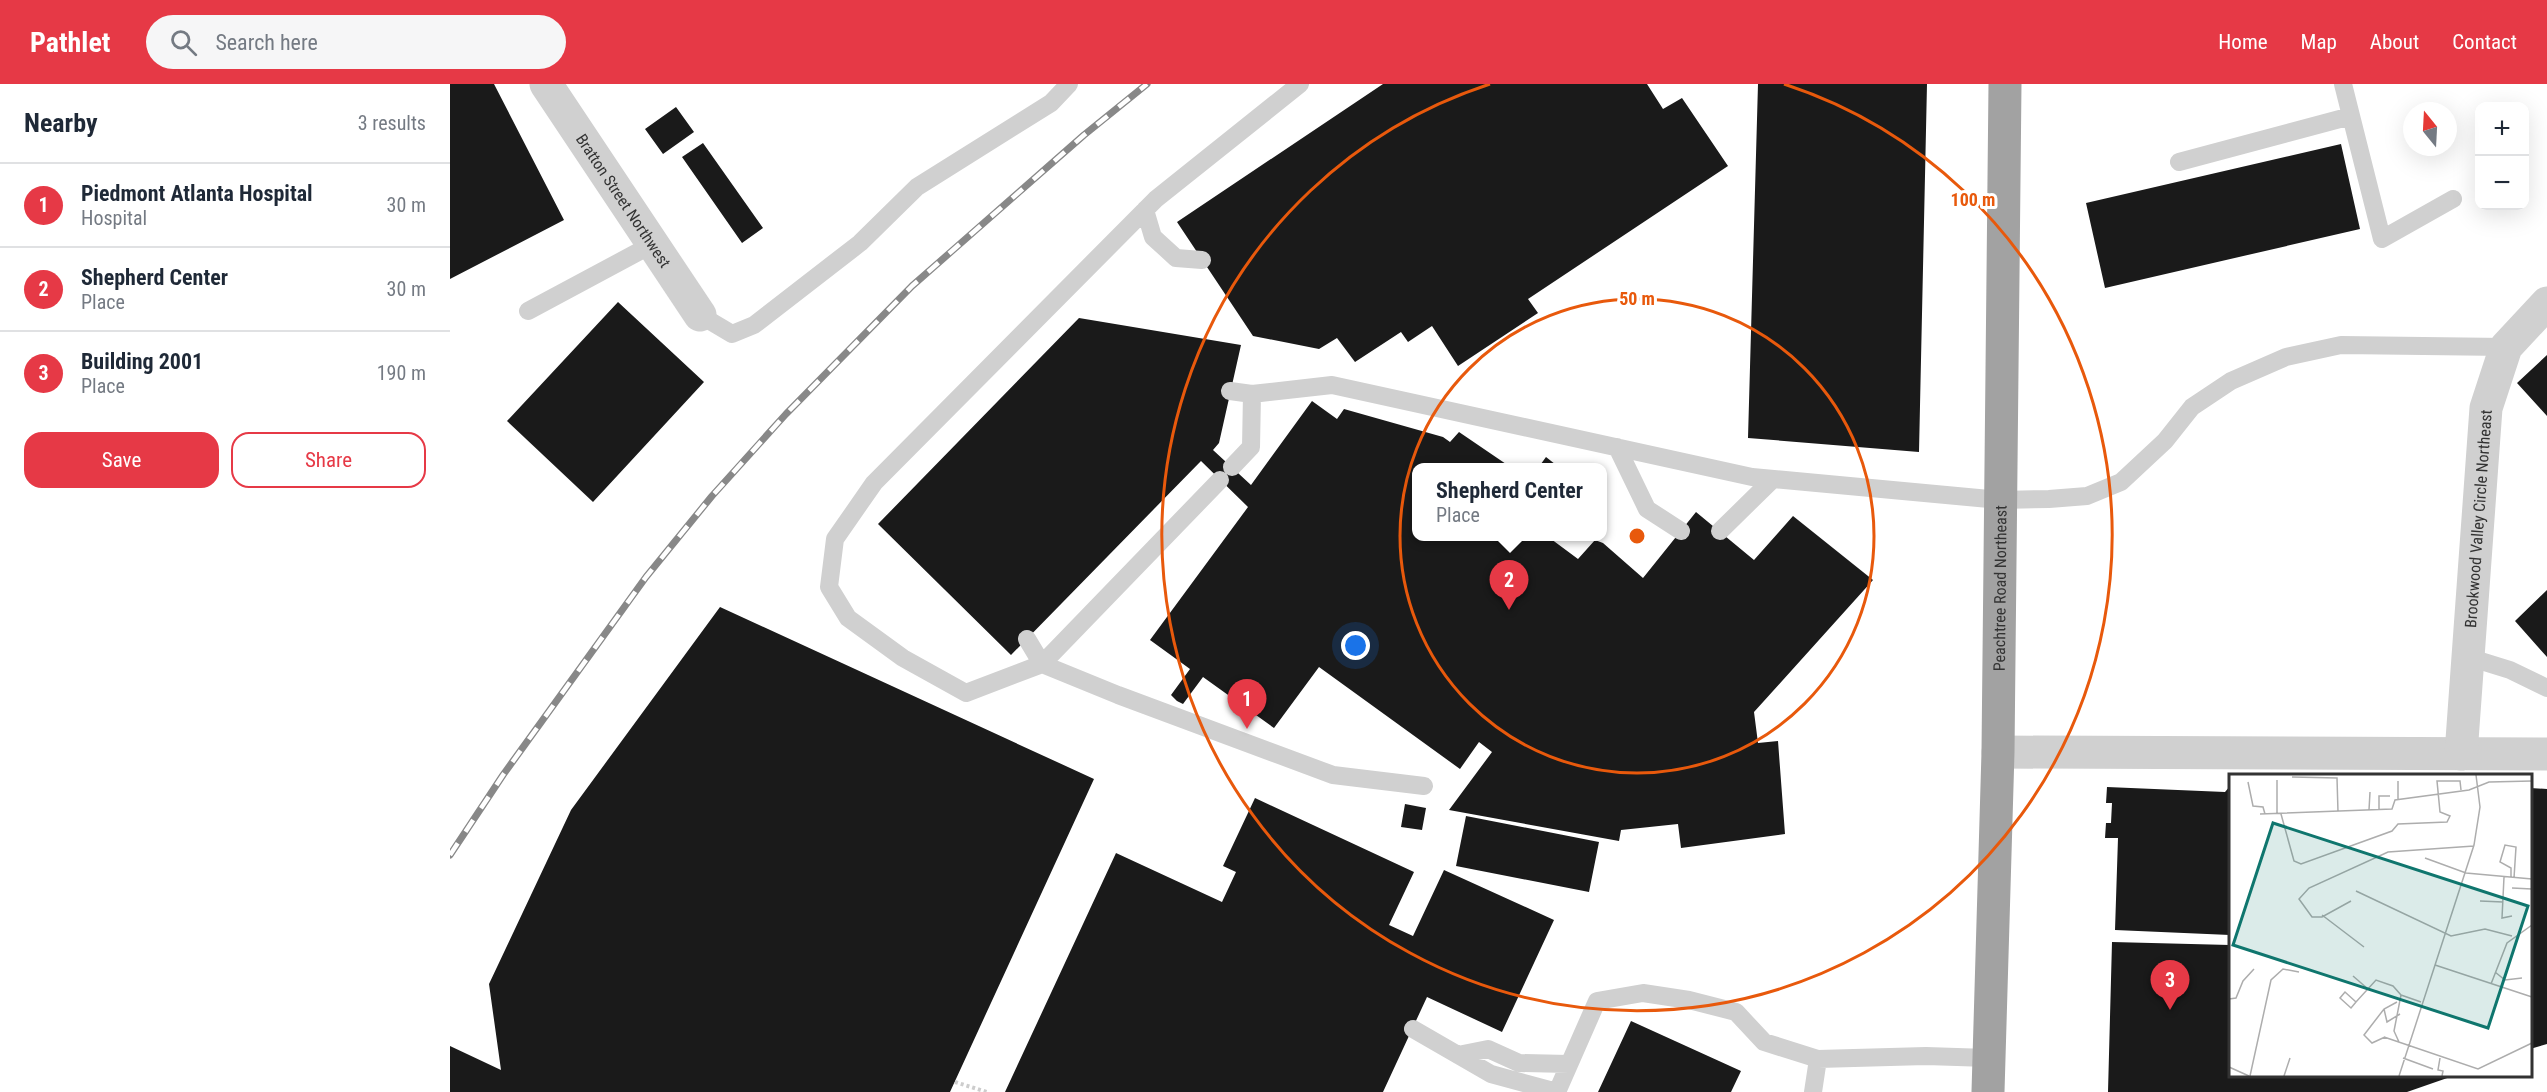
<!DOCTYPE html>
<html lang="en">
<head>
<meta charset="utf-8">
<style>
  :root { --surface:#fff; --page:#f6f6f7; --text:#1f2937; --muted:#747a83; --line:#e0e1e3; --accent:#e63946 }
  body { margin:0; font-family:"Roboto Condensed",sans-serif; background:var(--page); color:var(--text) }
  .controls { position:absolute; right:18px; top:18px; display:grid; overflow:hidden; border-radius:12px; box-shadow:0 6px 24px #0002 }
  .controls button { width:54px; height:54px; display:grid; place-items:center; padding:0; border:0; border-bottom:2px solid var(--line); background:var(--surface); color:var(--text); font:30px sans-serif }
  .compass { position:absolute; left:1953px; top:18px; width:54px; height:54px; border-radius:50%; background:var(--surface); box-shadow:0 6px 24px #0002; rotate:342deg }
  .you { position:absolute; left:906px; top:562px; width:21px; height:21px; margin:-15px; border:4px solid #fff; border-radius:50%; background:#1a73e8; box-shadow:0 0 0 9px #1a73e833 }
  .badge { display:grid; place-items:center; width:39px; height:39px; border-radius:50%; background:var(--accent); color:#fff; font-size:20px; font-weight:700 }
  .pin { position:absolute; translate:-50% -50px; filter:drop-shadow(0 2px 3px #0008) }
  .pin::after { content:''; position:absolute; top:32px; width:21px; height:18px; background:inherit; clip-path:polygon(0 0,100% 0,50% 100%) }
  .popup { position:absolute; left:962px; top:379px; width:195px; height:78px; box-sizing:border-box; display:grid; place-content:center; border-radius:12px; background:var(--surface); filter:drop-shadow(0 2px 4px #0005); font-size:20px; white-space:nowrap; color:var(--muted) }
  .popup b { font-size:22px; color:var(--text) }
  .popup::after { content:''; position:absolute; left:50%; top:100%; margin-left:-12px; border:12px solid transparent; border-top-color:var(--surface) }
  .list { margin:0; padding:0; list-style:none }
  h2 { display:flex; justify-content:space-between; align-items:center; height:78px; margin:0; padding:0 24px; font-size:26px }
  h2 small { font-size:20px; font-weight:400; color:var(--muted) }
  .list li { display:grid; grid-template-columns:39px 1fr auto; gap:18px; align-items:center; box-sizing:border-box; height:84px; padding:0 24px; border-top:2px solid var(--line) }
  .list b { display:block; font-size:22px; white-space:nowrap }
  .list p { margin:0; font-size:20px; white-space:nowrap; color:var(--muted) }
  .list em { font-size:20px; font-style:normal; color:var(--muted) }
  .actions { display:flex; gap:12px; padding:18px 24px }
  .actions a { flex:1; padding:14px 0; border:2px solid var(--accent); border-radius:18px; text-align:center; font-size:21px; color:var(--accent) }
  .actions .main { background:var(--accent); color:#fff }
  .icon { flex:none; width:33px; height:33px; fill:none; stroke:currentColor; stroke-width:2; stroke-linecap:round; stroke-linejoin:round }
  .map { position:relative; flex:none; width:2097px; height:1008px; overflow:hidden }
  header { display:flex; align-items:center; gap:36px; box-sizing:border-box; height:84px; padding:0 30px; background:var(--accent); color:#fff }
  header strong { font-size:28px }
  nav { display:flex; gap:33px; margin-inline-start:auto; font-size:21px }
  .search { width:420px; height:54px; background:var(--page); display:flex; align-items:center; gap:15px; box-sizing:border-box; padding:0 21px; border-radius:33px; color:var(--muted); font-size:22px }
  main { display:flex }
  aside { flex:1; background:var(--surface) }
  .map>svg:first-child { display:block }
</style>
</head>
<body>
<header>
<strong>Pathlet</strong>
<div class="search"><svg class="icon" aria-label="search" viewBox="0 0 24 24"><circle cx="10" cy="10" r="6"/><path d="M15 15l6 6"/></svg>Search here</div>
<nav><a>Home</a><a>Map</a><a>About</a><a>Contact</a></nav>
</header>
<main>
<aside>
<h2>Nearby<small>3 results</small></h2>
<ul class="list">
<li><span class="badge">1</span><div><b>Piedmont Atlanta Hospital</b><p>Hospital</p></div><em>30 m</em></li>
<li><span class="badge">2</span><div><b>Shepherd Center</b><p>Place</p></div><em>30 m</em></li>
<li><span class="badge">3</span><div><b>Building 2001</b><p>Place</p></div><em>190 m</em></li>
</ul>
<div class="actions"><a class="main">Save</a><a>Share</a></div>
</aside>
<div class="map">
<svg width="2097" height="1008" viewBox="0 0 2097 1008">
  <rect width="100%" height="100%" fill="#fff"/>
  <path fill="#1a1a1a" d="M0 0H44L114 136 0 195Z
    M933 0H1197L1213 25 1232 14 1278 82 1078 215 1088 229 1008 282 982 242 958 258 951 248 905 278 887 254 869 265 803 252 727 138Z
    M1308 0H1477L1469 368 1298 354Z
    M226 23 244 48 213 70 195 45Z
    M253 59 313 144 292 159 232 73Z
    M1891 60 1910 145 1655 204 1636 119Z
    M168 218 254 298 143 418 57 337Z
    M629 234 791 261 769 359 763 366 801 401 862 317 887 335 894 325 993 353 1000 358 1009 348 1056 380 1053 384H966V452H1097L1128 475 1145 456 1153 459 1193 494 1246 428 1304 476 1343 432 1423 496 1304 628 1308 659 1328 657 1335 750 1231 764 1228 740 1171 746 1169 757 999 726 1042 668 1029 658 1010 685 869 583 824 644 753 593 733 620 727 617 721 611 740 585 700 556 798 423 751 377 561 571 428 440Z
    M2097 271V332L2067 299Z
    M1096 373 1110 384H1088Z
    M2097 506V573L2065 537Z
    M270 523 644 695 500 1008H0V962L51 986 39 900 121 726Z
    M1780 702V851L1665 846 1668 754H1655L1656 739H1661L1662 719H1656L1657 703 1775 708Z
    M2080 704 2097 705V960L2080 965Z
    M805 714 964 788 939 841 963 852 994 786 1104 836 1052 948 977 913 933 1008H555L666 769 772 818 786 788 773 782Z
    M955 720 976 724 972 746 951 743Z
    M1016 732 1149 758 1139 808 1006 782Z
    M1662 858 1780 861V992H2003L1957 1008H1658Z
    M1181 937 1291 987 1281 1008H1148Z"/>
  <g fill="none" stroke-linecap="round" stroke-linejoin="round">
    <path stroke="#cdcdcd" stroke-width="4" stroke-dasharray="3 3" stroke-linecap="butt" d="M505 998 537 1008"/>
    <path stroke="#d0d0d0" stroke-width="18" d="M1893 0 1932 155 2003 115
      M1729 78 1901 32
      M695 126 703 153 726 174 752 176
      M78 227 203 160
      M250 231 282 250 304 241 410 159 467 103 601 19 619 0
      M780 307 802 310 882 301 1302 393 1550 416 1599 415 1637 412 1671 398 1715 357 1742 323 1781 297 1836 273 1891 261 2056 263
      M1167 363 1197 425 1231 447
      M782 383 801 363 802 310
      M770 396 592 580 516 609 453 574 398 534 379 503 385 455 424 399 706 115 850 0
      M1270 447 1323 395
      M577 555 592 580 668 611 883 691 974 702
      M2018 573 2060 586 2097 604
      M963 945 1041 990 1107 1008
      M1008 971 1038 965 1069 979 1119 980
      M1368 975 1476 972 1538 974
      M1107 1008 1147 917 1193 909 1239 916 1286 928 1314 958 1368 975 1363 1008"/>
    <g stroke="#d0d0d0" stroke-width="33">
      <path id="s1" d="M96 0 250 231"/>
      <path d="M1548 668 2097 670"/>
      <path id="s2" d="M2011 670 2036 324 2056 263 2097 219"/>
    </g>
    <path stroke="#a2a2a2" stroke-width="33" id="s3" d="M1538 1008 1548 668 1555 0"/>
    <defs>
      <path id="rail" d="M0 771 53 691 196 493 262 412 336 330 462 202 634 51 697 0"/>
    </defs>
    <use href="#rail" stroke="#888" stroke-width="7"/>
    <use href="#rail" stroke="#fff" stroke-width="4.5" stroke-dasharray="14" stroke-linecap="butt"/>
  </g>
  <g fill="none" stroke="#e8590c" stroke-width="3">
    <circle cx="1187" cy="452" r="237"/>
    <path d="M1334 0A475 475 0 1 1 1040 0"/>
  </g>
  <g text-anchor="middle" stroke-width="6" stroke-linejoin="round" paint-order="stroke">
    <g font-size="16" fill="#333" stroke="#fff">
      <text dy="6" stroke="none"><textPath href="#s1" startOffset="140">Bratton Street Northwest</textPath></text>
      <text dy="6" stroke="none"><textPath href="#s2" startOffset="236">Brookwood Valley Circle Northeast</textPath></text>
      <text dy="6" stroke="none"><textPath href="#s3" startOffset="504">Peachtree Road Northeast</textPath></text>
    </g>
  </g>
  <g transform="translate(1779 690)">
    <rect width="303" height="303" fill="#fff"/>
    <path fill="none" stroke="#adadad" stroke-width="1.5" d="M63 3 108 4 109 38M48 6V40M19 8 24 32 34 33 36 40M169 26V7M140 36 141 18M150 36V22H161M31 40 163 35 166 26 240 16 260 8 303 7M52 40 65 87 72 90 163 57 169 50 218 48 221 42 211 38 208 7H231L232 16M196 84 237 99 303 105M275 103 273 144 283 142M282 103V94L271 88 276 71 287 73 285 104M283 114 303 115M127 117 222 162 256 155 283 162M122 127 93 143H83L70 125 80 114 159 78 245 72M251 127 274 128M93 141 135 173M206 191 303 223M266 198 276 206 293 204M124 202 139 215M262 210 278 169 303 151M172 221 192 228M0 225 7 224 14 207 25 195M127 228 122 234 111 224 116 218 127 228 147 206 164 212 172 221 165 257 170 268M155 235 158 248 171 240M155 263 249 295 303 269M156 263 143 269 135 261 155 235 168 228M174 284 204 295M211 284 209 296 214 297 213 302M0 293 20 302M21 302 42 206 54 195 70 198M55 302 61 284M170 302 245 71 251 33 247 1"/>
    <path fill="#0f766e" fill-opacity="0.15" stroke="#0f766e" stroke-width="3" d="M44 49 299 132 259 254 4 171Z"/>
    <rect width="303" height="303" fill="none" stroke="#333" stroke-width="3"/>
  </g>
  <circle cx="1187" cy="452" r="9" fill="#e8590c" stroke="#fff" stroke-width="3"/>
  <g font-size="18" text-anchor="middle" font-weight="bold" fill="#e8590c" stroke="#fff" stroke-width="6" stroke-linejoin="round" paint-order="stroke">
    <text x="1523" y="122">100 m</text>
    <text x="1187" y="221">50 m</text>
  </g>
</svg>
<div class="controls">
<button>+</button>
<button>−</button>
</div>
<svg class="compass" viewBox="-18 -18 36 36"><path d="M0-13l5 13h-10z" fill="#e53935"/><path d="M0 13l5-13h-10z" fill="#747a83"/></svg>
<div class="you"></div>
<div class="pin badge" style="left:797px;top:645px">1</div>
<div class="pin badge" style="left:1059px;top:526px">2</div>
<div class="popup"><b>Shepherd Center</b>Place</div>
<div class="pin badge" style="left:1720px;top:926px">3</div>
</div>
</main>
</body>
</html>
